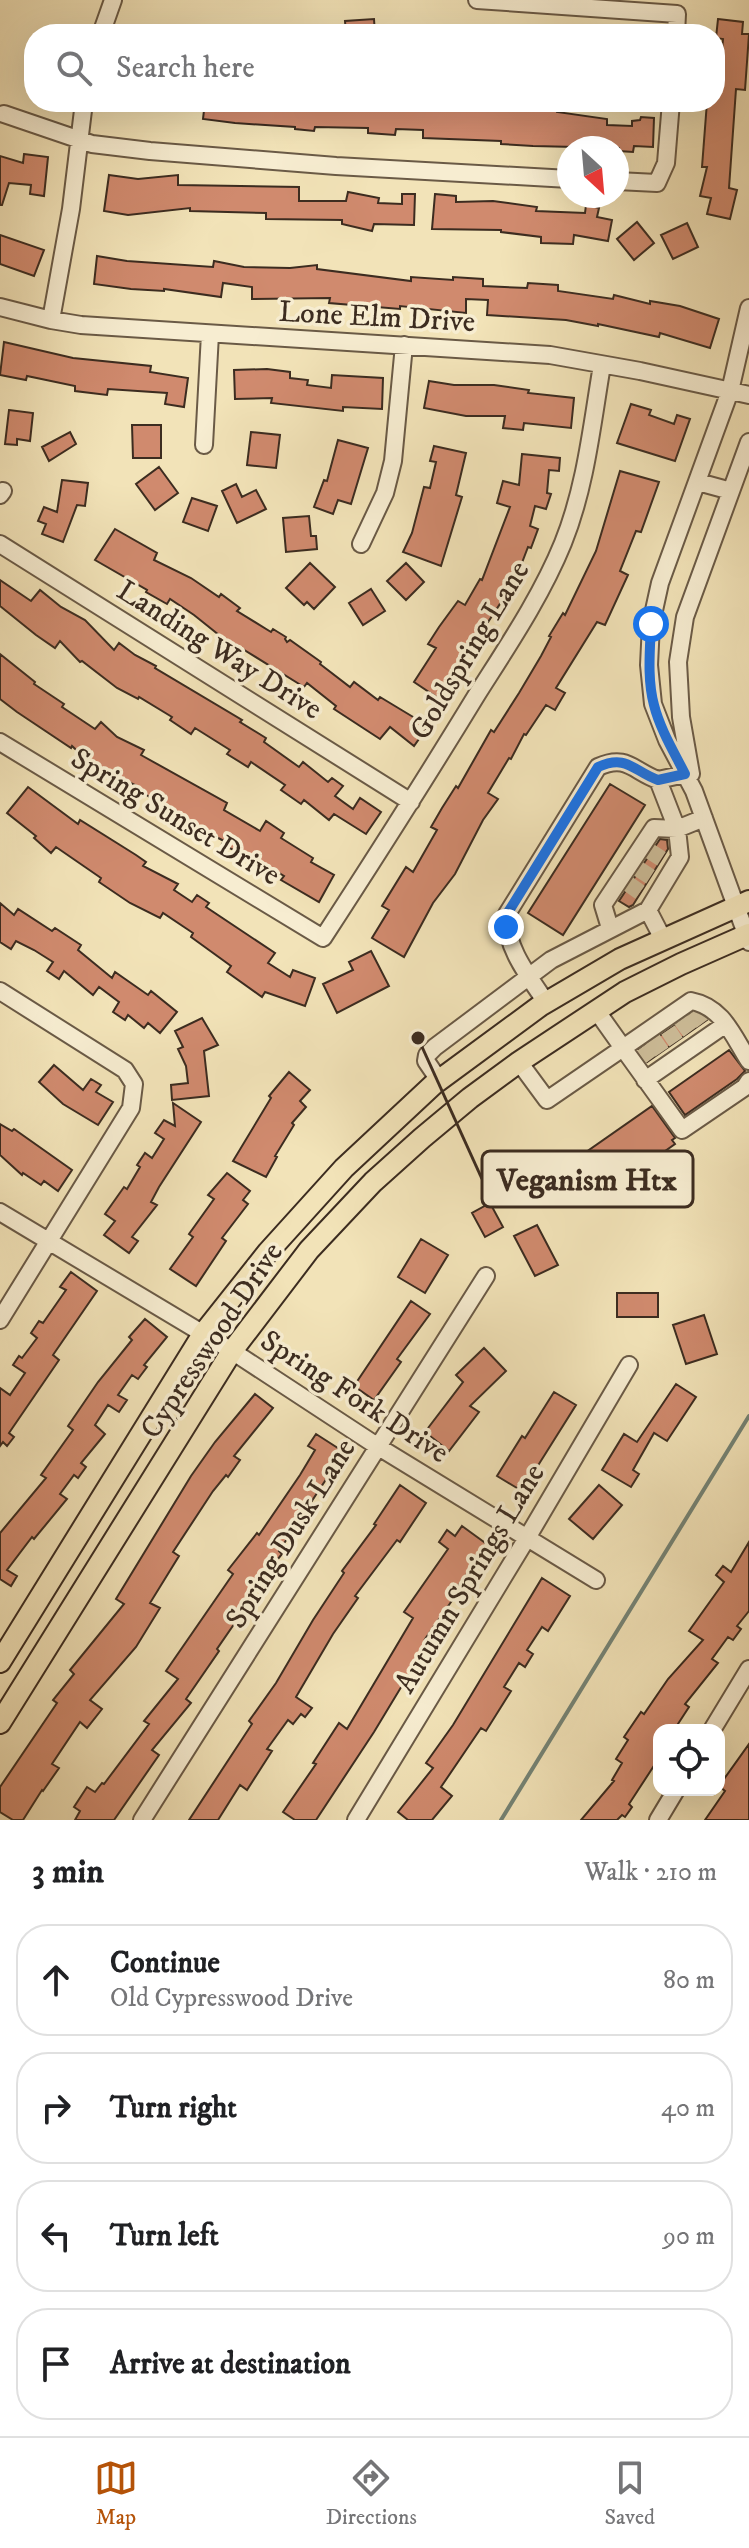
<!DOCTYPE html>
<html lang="en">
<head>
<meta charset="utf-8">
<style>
  :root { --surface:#fff; --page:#f6f6f6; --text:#202124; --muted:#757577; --line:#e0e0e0; --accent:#b45309 }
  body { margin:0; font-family:"IM FELL DW Pica",serif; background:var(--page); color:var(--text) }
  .controls { position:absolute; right:24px; bottom:24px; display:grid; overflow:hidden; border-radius:16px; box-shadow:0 8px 32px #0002 }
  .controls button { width:72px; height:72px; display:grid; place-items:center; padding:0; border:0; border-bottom:2px solid var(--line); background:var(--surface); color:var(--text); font:40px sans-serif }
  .compass { position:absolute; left:557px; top:136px; width:72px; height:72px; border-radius:50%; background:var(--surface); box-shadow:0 8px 32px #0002; rotate:154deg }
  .stop { position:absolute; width:24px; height:24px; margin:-18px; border:6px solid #1a73e8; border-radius:50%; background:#fff }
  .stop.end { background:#1a73e8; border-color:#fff; box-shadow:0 2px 8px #0008 }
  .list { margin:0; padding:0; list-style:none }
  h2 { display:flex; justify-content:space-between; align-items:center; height:104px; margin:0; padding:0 32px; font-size:34px }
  h2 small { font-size:26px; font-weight:400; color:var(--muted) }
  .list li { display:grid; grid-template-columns:52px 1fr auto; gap:24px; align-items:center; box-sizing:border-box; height:112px; margin:0 16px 16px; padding:0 16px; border:2px solid var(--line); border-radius:32px }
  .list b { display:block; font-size:30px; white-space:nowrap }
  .list p { margin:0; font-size:26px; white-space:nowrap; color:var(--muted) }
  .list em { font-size:26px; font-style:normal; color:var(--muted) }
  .icon { flex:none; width:44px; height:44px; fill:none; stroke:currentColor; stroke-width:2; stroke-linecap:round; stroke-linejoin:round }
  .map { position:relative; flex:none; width:749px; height:1820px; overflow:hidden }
  .search { position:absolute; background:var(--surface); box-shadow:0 8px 32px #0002; left:24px; right:24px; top:24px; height:88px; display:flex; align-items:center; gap:20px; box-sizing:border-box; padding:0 28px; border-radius:32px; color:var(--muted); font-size:30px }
  .sheet { height:616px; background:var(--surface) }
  nav { display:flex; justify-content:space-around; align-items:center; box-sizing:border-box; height:112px; border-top:2px solid var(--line); background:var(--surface); font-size:22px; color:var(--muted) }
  nav a { display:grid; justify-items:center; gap:4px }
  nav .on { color:var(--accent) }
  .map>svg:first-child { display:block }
</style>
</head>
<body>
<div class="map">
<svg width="749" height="1820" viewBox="0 0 749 1820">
  <rect width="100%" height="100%" fill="#f2e3b8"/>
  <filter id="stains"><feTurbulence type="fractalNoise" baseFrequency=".0025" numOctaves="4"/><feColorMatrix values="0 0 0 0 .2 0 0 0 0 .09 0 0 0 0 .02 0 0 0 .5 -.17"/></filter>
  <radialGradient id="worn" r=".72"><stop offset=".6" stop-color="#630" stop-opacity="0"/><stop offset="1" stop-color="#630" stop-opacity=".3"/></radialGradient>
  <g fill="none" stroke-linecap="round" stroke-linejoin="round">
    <path stroke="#758476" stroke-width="4" d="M501 1820 749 1416"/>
  </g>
  <path fill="#d08a6e" stroke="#3c2c20" stroke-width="2" d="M374 19 375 34H346L345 21Z
    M718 19 743 22 742 34H749L745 90 736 89 729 188 737 190 730 219 707 214 711 198 700 196 707 167H702L707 102H715V61L721 62 723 39 716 38Z
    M205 102 411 104 412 102H447L467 103V110L497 111V104L534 105 535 102H557V112L607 119V125L632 126V121L640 120 641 117 654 118 653 147 634 146 633 152 619 151V148L533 146 501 144V141L423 138V130L396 129 395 135 368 133V128L315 127 314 131 295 129V127L235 123 203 119Z
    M24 154 48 157 44 196 30 194 31 185 9 183 2 205H0V156L23 163Z
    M109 175 138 179 178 175V185L299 187V201H346L348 192 379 198 378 203 402 204V194H415L414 225 374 224 372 231 342 224V220L266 219V213L190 211V208L128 215 104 211Z
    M435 194 456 196V202L493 201 537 207 536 211 585 213 586 205 599 208 597 217 612 220 608 241 574 235 573 244 541 243V237L501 232V230L432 229Z
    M637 222 654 243 634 260 617 239Z
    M687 223 698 247 673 259 661 235Z
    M0 235 44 250 34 276 0 264Z
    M97 256 127 261 213 267 214 261 244 267 290 268 317 265V269L411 281V277L453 280V277L483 279V286L527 288 528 283 558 285V291L613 299 614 295 650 304V301L680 306 719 319 710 348 660 333 659 337 598 324V326L566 320 487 315 488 300 466 299V313L400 306V309L329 303 330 298 252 299V287L223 283 221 297 164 289V291L131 289 94 284Z
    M4 342 73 358 151 366 150 372 188 378 184 407 165 404 167 393 108 389 107 395 75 391V386L27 376 26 380 0 375Z
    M267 369 290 372V378L308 380 307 385 331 388 332 375 383 378 382 409 343 407V411L271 403 272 398 235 399 234 370Z
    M429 381 454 385H494L529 390 528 393 574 398 571 428 524 423 523 430 503 428 505 416H466L424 408Z
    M631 404 651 410 649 415 674 424 677 415 690 419 675 461 617 443Z
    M9 410 33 413 30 441 17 439V445L5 444Z
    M132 425H161V458H133Z
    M70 432 76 444 49 461 42 447Z
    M251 432 280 435 276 468 247 465Z
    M338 440 368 448 351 504 338 500 333 514 314 507 324 480 327 481Z
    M434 446 466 453 456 495 462 497 441 566 403 552 412 533 424 487 430 488 436 462 430 461Z
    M522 454 560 458 559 471 549 470 547 493 551 494 546 509 535 506 530 526 538 529 531 548 528 547 515 581 448 683 454 687 444 702 414 682 436 648 428 644 439 627 458 601 465 605 480 579 482 580 510 507 497 503 503 481 519 485Z
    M159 467 178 493 155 510 136 484Z
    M620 471 659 482 641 532 636 531 620 571 628 575 605 625 597 622 556 688 565 693 555 710 546 705 526 735 524 734 511 759 509 758 488 793 498 799 483 820 455 874 433 903 404 957 372 938 389 910 382 906 406 867 413 872 437 830 431 827 442 808 456 786 458 788 491 730 494 732 519 693 541 656 551 637 549 636 563 613 565 615 596 551Z
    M62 480 88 483 85 506 77 505 63 542 42 534 46 524 38 521 44 507 57 512Z
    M236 484 242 497 256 490 266 509 237 523 222 491Z
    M192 498 217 506 208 531 183 522Z
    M309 516 311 536H316L317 549 286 552 283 518Z
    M115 529 157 553 154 560 191 578 219 597 221 594 240 608 237 611 271 632 273 629 286 637 285 639 287 642 290 640 321 662 320 664 350 687 354 682 378 700 380 697 428 726 414 746 390 727 380 739 334 709 336 706 307 683 304 687 241 648 239 651 194 615 170 599 167 604 146 592 147 590 95 560Z
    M310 563 335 587 314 609 307 602 304 605 286 588Z
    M406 563 424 582 406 600 387 581Z
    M0 580 31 601 40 590 61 607 85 620 114 650 119 643 135 655 156 666 155 668 242 720 240 722 266 738 264 742 299 767 303 762 328 782 332 778 343 786 335 796 353 809 360 798 381 812 366 834 334 814 329 820 304 800 301 804 281 790 285 785 251 762 248 767 227 754 230 750 195 728 191 734 170 720 172 717 139 697 138 699 117 688 82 661 80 662 60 641 55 648 36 635 0 606Z
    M371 589 385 611 363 625 349 603Z
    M0 654 35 682 34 684 64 704 62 707 95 729 101 722 117 737 144 750 141 755 227 803 224 810 260 831 266 821 284 833 281 838 313 858 311 862 334 875 319 902 281 880 284 876 264 864 263 866 236 849 235 851 222 844 224 841 187 822 136 788 137 786 91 764 72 746 71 748 17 712 0 699Z
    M610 784 645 805 563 935 528 913Z
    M28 787 78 824 80 820 136 855 146 862 143 866 178 884 174 890 192 902 197 895 209 903 206 907 275 953 268 963 290 977 293 970 315 978 305 1006 265 992 262 997 227 972 231 966 191 937 193 933 163 913 160 918 130 903 99 882 101 878 56 847 51 853 34 838 36 836 7 813Z
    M660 839 667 840 668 849 633 905 629 907 619 901Z
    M0 903 14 915 18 909 52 931 55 928 81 945 78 950 112 978 115 972 148 995 151 991 177 1012 160 1033 148 1023 144 1028 128 1015 125 1020 113 1012 119 1002 99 987 93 995 64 971 59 979 47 971 53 962 34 950 16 941 11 949 0 942Z
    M371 951 389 986 337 1013 323 984 353 970 349 962Z
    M693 1013 707 1020 647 1062 639 1050Z
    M202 1018 218 1045 204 1051 209 1096 172 1100 171 1085 188 1083 186 1066 178 1049 183 1047 175 1031Z
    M729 1050 745 1071 737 1079 685 1115 669 1092Z
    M54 1065 83 1090 91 1079 101 1085 96 1092 113 1102 98 1125 63 1104 39 1082Z
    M289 1072 310 1090 300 1101 306 1107 292 1123 294 1125 275 1156 277 1157 266 1177 233 1161 271 1098 269 1096Z
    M173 1103 201 1122 159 1187 151 1202 157 1205 132 1237 138 1241 129 1253 104 1235 115 1221 105 1214 124 1187 127 1189 140 1167 137 1165 145 1153 152 1158 164 1139 155 1133 164 1120 175 1126Z
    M652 1106 675 1138 672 1140 675 1144 621 1182 579 1157Z
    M0 1124 12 1131 14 1129 72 1170 58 1191 44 1181 41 1185 23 1173 22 1175 0 1155Z
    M227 1173 250 1191 243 1200 248 1204 222 1238 226 1241 196 1286 170 1269 193 1237 189 1234 214 1199 208 1195Z
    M490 1203 503 1227 485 1237 472 1213Z
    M537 1225 558 1265 535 1276 514 1236Z
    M421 1239 448 1255 425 1293 398 1277Z
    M71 1272 97 1291 53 1355 59 1360 9 1433 14 1437 7 1446 3 1442 0 1446V1388L10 1395 25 1373 13 1365 19 1356 22 1358 37 1338 31 1333 39 1321 43 1323 66 1290 60 1287Z
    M617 1293H658V1317H617Z
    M411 1301 430 1314 397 1359 401 1362 374 1400 354 1386Z
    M704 1315 717 1354 686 1364 673 1325Z
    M145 1319 167 1337 144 1365 147 1367 138 1379 132 1375 118 1395 127 1400 119 1412 108 1405 95 1425 105 1434 81 1463 86 1467 78 1478 74 1475 60 1494 67 1499 34 1539 32 1537 7 1570 17 1576 11 1586 0 1579V1533L46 1478 41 1475 73 1430 68 1426 98 1382 132 1340 129 1337Z
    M484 1348 506 1371 470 1406 479 1412 449 1451 425 1432 463 1382 456 1375Z
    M676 1384 696 1397 667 1441 654 1433 633 1470 639 1474 631 1487 602 1470 624 1434 637 1442Z
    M554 1392 576 1405 522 1491 497 1476 522 1436 525 1438Z
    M255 1394 273 1408 234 1456 240 1460 228 1477 226 1475 213 1491 173 1552 179 1556 150 1603 160 1608 136 1647 90 1700 102 1709 87 1728 80 1722 52 1764 59 1768 43 1791 42 1790 23 1820H13L0 1812V1787L57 1703 53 1700 74 1674 70 1670 124 1604 116 1599 191 1476 215 1442Z
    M316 1434 344 1452 279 1551 282 1554 246 1598 250 1601 217 1649 219 1651 186 1699 191 1703 152 1750 159 1755 114 1820H75L80 1811 74 1807 87 1787 95 1792 102 1783 104 1784 149 1724 144 1721 178 1679 166 1671 233 1574 228 1570 257 1533 259 1535 300 1475 315 1450 308 1446Z
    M400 1485 426 1503 400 1542 397 1540 355 1596 358 1598 333 1634 296 1697 312 1708 305 1717 301 1714 293 1724 288 1720 267 1749 272 1751 247 1790 240 1785 218 1820H189L252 1724 249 1721 276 1683 313 1620 344 1573 342 1571 376 1525 374 1524Z
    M599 1485 622 1505 593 1539 569 1519Z
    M462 1526 488 1545 455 1590 458 1592 425 1639 429 1641 374 1732 316 1820H295L283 1812 316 1764 313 1763 339 1723 347 1729 413 1618 404 1612 448 1549 439 1542 447 1530 455 1536Z
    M749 1542V1611L737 1626 741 1629 733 1640 728 1637 712 1659 718 1663 685 1704 689 1707 674 1730H659V1758L629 1804 632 1807 625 1817 622 1815 617 1820H581L614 1781 612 1780 622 1763 616 1759 628 1740 624 1737 641 1712 644 1714 668 1679 703 1640 689 1631 724 1582 716 1575 723 1566 731 1572Z
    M542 1578 570 1596 548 1631 542 1627 527 1650 533 1654 525 1667 519 1663 504 1687 511 1691 486 1731 481 1728 441 1787 452 1796 432 1820H408L398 1812 433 1768 426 1763 453 1725Z
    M749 1744V1820H705L725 1791 719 1786Z"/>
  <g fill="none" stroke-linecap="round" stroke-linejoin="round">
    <path stroke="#cebe9a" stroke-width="16" stroke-dasharray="16 8" stroke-linecap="butt" d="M648 850 662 859
      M637 868 651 877
      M627 883 641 893
      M694 1011 703 1023
      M681 1020 690 1032
      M668 1030 676 1042
      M653 1039 662 1052
      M641 1048 650 1060"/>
    <defs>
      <path id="minor" d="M477 0 677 14 676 34
        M101 34 113 0
        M4 114 92 144 150 151 336 166 569 179
        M617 181 657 183 666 163 671 102
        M0 307 51 320 81 325 550 355 640 371 749 395
        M749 308 730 391 660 583 651 624 649 665 653 704 667 740 694 791 749 942
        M51 320 71 209 84 102
        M204 445 210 334
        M698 482 731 491
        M0 495 3 491
        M0 544 411 802
        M361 544 385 493 393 461 404 345
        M0 742 323 938C375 858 426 778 476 696 507 647 541 597 563 543 586 486 592 424 602 365
        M691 774 681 717 678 662 685 617 749 442
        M610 928 603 905 654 828 677 829 658 780
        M663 939 648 910 680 857 677 829 704 818
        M0 991 125 1070 134 1084 131 1108 0 1320
        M546 1002C529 977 504 946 507 914L598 767C627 754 633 771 658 780L685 774
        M749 1061C733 1036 723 1007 691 1001L623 1048 682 1130 745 1087 749 1081
        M519 1062 547 1100 623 1048 596 1010
        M439 1080 426 1061 427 1055 435 1047 551 960 648 910
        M645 1080 726 1024
        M0 1212 232 1351 377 1446 596 1580
        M712 1730 749 1669
        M142 1820 486 1276
        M356 1820 527 1538 629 1365
        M658 1820 676 1790"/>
      <path id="major" d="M0 1662 203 1334 268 1252 344 1168 434 1084 540 1006 620 959 749 901
        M0 1723 232 1351 309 1250 373 1182 422 1138 470 1098 519 1062 625 992 681 964 749 934"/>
    </defs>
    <use href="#minor" stroke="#6a5a46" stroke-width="20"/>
    <use href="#major" stroke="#3c2c20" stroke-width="24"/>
    <use href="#minor" stroke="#f7edd1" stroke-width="16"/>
    <use href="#major" stroke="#f2e3b8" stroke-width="20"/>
  </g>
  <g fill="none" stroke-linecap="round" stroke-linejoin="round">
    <path stroke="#1a73e8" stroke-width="10" d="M506 927 507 914 598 767C627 754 633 771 658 780L685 774C674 752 660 729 654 705 647 679 650 650 651 624"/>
  </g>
  <g text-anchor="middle" stroke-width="7" stroke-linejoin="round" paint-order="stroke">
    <g font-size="30" fill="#3c2c20" stroke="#f7edd1">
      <text transform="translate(377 316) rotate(3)" y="10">Lone Elm Drive</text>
      <text transform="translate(220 649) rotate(32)" y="10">Landing Way Drive</text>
      <text transform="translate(469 650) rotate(-59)" y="10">Goldspring Lane</text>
      <text transform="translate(176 816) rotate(31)" y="10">Spring Sunset Drive</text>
      <text transform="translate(211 1340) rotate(-56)" y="10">Cypresswood Drive</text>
      <text transform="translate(355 1396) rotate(33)" y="10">Spring Fork Drive</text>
      <text transform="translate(290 1533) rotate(-58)" y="10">Spring Dusk Lane</text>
      <text transform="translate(469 1578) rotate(-59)" y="10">Autumn Springs Lane</text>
    </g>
  </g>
  <path fill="none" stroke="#3c2c20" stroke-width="3" d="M418 1038L482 1179"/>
  <circle fill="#3c2c20" stroke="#f7edd1" stroke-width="3" cx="418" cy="1038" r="8"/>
  <rect fill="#f7edd1" stroke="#3c2c20" stroke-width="3" x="482" y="1151" width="211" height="56" rx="8"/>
  <g font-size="32" text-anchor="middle" font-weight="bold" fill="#3c2c20">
    <text x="587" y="1190">Veganism Htx</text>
  </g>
  <rect width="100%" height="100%" filter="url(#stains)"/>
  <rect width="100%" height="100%" fill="url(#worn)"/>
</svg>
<div class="controls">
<button><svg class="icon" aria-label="locate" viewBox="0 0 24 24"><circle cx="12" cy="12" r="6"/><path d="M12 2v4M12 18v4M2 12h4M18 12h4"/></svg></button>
</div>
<svg class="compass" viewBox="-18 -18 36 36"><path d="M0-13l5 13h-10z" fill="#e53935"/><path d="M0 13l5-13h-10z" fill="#757577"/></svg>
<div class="stop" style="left:651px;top:624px"></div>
<div class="stop end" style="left:506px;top:927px"></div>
<div class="search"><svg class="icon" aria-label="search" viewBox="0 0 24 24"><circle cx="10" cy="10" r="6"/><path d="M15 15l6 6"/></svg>Search here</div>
</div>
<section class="sheet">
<h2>3 min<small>Walk · 210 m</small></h2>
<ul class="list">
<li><svg class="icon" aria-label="ahead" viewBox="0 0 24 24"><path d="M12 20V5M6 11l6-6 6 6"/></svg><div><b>Continue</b><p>Old Cypresswood Drive</p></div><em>80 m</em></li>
<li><svg class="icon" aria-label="right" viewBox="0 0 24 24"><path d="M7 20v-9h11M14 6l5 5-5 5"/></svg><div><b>Turn right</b></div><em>40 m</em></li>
<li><svg class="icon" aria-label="left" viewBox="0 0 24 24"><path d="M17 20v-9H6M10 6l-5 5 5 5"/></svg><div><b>Turn left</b></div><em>90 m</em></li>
<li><svg class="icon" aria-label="arrive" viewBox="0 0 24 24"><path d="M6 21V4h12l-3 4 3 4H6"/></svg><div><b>Arrive at destination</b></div></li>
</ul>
</section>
<nav>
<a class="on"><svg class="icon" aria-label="map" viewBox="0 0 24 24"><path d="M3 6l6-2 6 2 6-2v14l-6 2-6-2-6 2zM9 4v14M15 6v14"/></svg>Map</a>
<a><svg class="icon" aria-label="directions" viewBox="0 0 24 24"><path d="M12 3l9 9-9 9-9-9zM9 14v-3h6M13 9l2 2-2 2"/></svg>Directions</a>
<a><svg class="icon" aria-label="saved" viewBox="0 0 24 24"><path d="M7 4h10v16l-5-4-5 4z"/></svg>Saved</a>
</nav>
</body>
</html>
